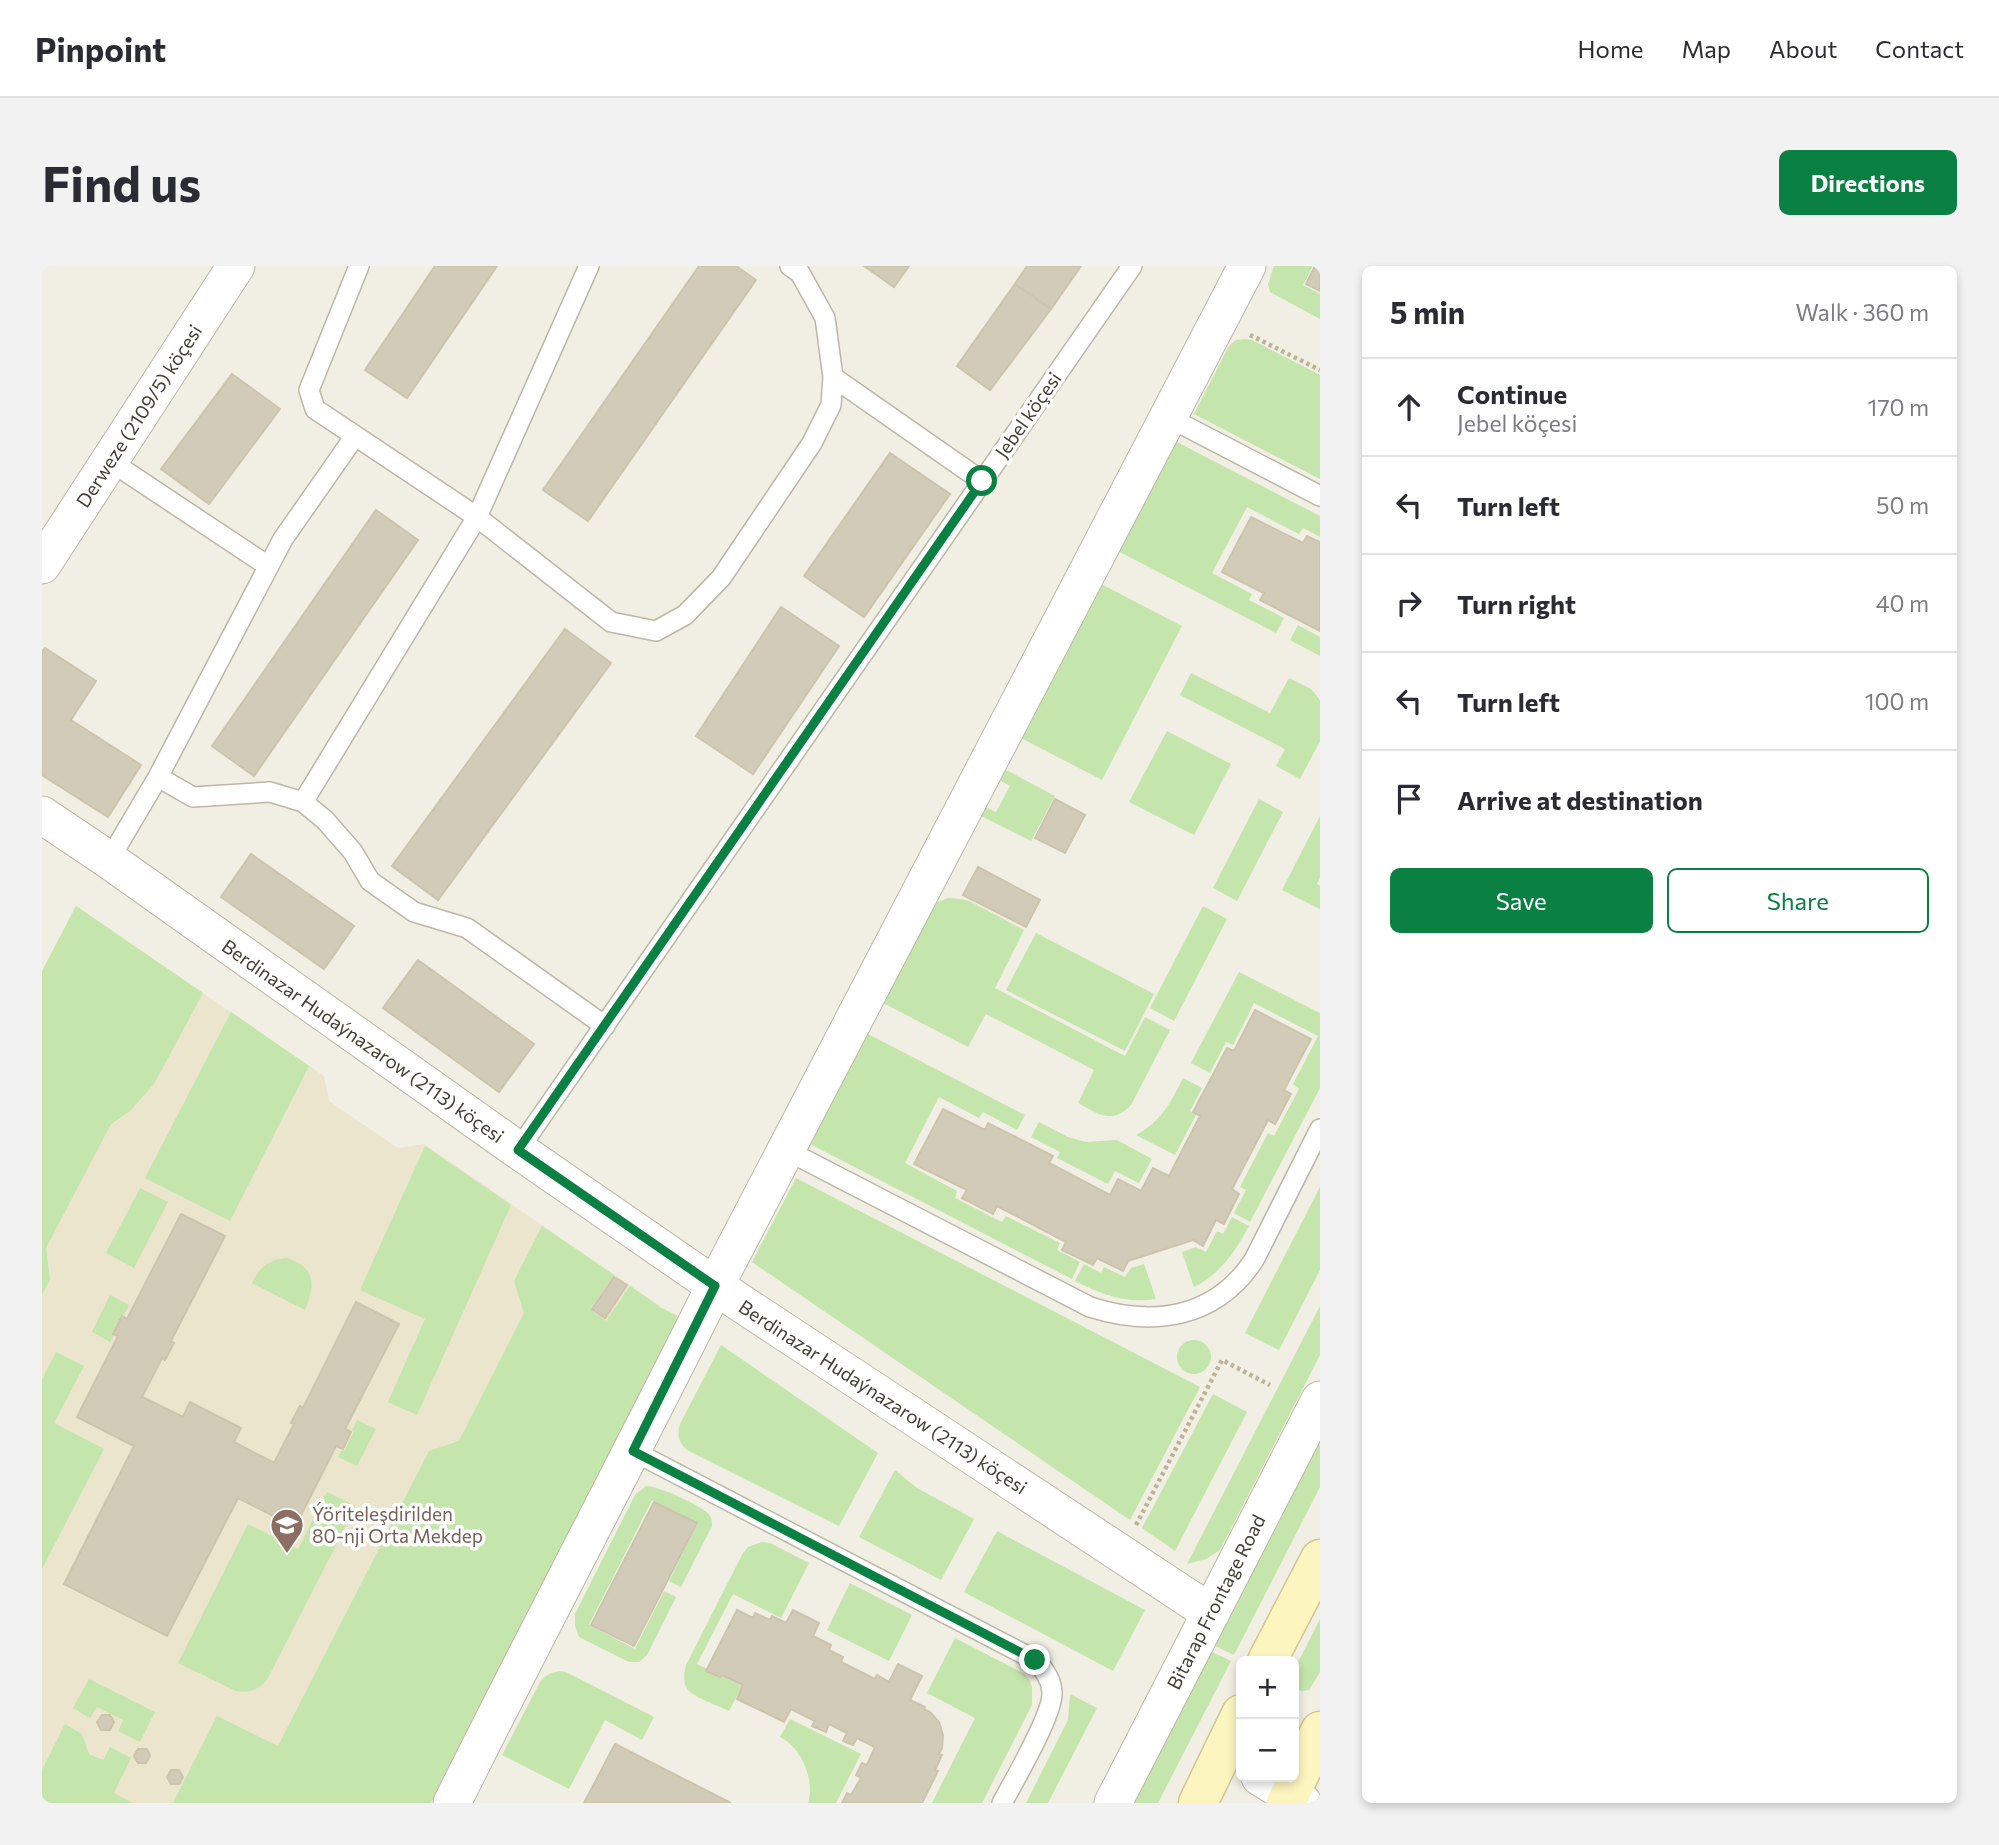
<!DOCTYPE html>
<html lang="en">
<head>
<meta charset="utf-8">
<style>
  :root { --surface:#fff; --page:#f2f2f3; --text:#2b2b33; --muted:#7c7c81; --line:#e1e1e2; --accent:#0b8043 }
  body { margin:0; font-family:Commissioner,sans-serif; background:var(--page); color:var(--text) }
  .controls { position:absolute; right:21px; bottom:21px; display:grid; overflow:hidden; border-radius:10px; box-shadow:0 4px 10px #0003 }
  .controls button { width:63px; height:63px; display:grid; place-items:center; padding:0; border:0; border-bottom:2px solid var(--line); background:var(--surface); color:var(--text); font:35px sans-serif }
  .stop { position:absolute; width:21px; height:21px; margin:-16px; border:5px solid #0b8043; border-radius:50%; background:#fff }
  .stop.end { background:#0b8043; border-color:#fff; box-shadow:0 2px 7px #0008 }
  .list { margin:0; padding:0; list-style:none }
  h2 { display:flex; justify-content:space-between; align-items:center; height:91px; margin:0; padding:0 28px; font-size:30px }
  h2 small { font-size:23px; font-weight:400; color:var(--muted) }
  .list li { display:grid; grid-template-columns:46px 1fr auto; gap:21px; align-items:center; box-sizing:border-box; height:98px; padding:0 28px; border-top:2px solid var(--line) }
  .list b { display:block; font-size:26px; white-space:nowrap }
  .list p { margin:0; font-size:23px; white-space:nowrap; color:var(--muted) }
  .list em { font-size:23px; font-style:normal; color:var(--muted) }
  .actions { display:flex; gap:14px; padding:21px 28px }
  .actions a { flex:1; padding:16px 0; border:2px solid var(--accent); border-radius:10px; text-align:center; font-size:24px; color:var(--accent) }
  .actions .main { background:var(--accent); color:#fff }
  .icon { flex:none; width:38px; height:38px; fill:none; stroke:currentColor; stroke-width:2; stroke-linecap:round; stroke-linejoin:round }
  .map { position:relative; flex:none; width:1278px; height:1537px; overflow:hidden; border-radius:10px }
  header { display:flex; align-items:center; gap:42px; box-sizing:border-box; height:98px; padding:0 35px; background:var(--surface); border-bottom:2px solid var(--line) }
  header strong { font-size:33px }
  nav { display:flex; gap:38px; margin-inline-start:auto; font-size:24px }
  .intro { display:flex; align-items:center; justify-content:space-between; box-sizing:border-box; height:168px; padding:0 42px }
  h1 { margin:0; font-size:49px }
  .button { padding:18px 32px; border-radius:10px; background:var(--accent); color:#fff; font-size:24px; font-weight:700 }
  main { display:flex; gap:42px; padding:0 42px }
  aside { flex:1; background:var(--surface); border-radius:10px; box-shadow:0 4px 10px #0003 }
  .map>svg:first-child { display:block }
</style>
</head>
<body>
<header>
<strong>Pinpoint</strong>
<nav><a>Home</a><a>Map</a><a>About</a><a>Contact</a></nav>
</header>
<div class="intro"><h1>Find us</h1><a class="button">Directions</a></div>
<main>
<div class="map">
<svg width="1278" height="1537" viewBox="0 0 1278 1537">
  <rect width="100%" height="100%" fill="#f1eee3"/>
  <path fill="#eae5cc" d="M34 640 282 810 287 835 356 882 382 878 618 1040 360 1537H0V705Z"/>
  <path fill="#c4e5ac" d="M1232 0H1271L1261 19 1278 28V53L1228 26 1226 18Z
    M1203 73 1210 74 1278 109V213L1152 148 1187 80 1194 74Z
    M1129 173 1278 250V271L1261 262 1257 268 1205 241 1170 307 1210 328 1207 334 1242 352 1234 367 1072 283Z
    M1059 318 1140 360 1060 514 979 472Z
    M1256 359 1278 371V390L1248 374Z
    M1149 407 1228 447 1247 412 1269 423 1278 434V475L1258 513 1234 500 1243 483 1138 429Z
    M1125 465 1189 498 1152 569 1087 536Z
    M960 504H964L1013 530 989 575 939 550 940 539 954 546 968 520 954 512Z
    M1217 533 1241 546 1195 635 1171 622Z
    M1278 550V611L1275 618 1278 620V643L1240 624Z
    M906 632 919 633 927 635 982 664 953 722 1083 790 1103 751 1128 764 1089 839C1070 859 1056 848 1036 837L1052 804 944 748 926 781 841 737 890 643 894 637Z
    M34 640 161 727 112 818 88 845 69 858 4 982 8 1013 0 1029V705Z
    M1161 640 1185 653 1132 755 1108 742Z
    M994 667 1112 728 1083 785 964 724Z
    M1197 706 1278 747V822L1208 956 1192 947 1204 924 1198 921 1226 867 1232 870 1257 823 1251 818 1276 770 1212 737 1191 779 1184 776 1168 807 1149 797Z
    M189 746 267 800 188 955 103 912Z
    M826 768 983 849 975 864 941 846 937 852 897 831 863 897 915 925 913 932 960 956 964 950 1018 977 1015 984 1038 996 1030 1013 768 878Z
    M1141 812 1160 822 1148 845 1154 849 1133 889 1094 869C1119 856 1129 836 1141 812Z
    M997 856 1026 871 1044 876 1075 874 1110 893 1097 917 1073 905 1066 918 1015 892 1018 886 989 871Z
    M383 880 469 939 375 1149 346 1136 383 1053 318 1024Z
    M754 912 1158 1121 1088 1254 710 996Z
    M1278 921V1004L1237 1084 1203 1067Z
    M98 922 126 936 92 1002 64 987Z
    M1190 951 1207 960C1193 985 1179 1008 1152 1021L1140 986 1154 981 1164 986 1175 965 1181 968Z
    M500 960 572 1009 548 1043 564 1055 588 1020 618 1041 640 1052 389 1537H131L175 1450 236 1480 387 1185 417 1175 482 1047 472 1015Z
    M244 992C273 1000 274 1019 263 1044L210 1017C218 1001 226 994 244 992Z
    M1042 998 1059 1007 1062 1001 1083 1011 1089 1002 1102 998 1114 1033C1084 1038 1059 1028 1033 1015Z
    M68 1029 87 1039 82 1049H79L70 1068 72 1069 68 1076 50 1066Z
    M1278 1040V1089L1178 1284 1164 1293 1145 1298Z
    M1135 1091a17 17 0 1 1 34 0a17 17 0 1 1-34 0Z
    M679 1079 836 1187 797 1260 645 1184C636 1176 635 1169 638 1158Z
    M14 1086 42 1100 12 1157 62 1183 0 1303V1113Z
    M1171 1128 1205 1146 1133 1285 1100 1262Z
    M315 1154 334 1163 315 1200 296 1191 299 1185H302L312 1166 310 1164Z
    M1278 1170V1221L1192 1389 1171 1379Z
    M853 1204 875 1222 932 1253 899 1314 817 1271Z
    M604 1220C616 1220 653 1237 663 1245 669 1249 670 1253 670 1260L639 1321 627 1315 656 1257 610 1234 547 1359 593 1383 622 1325 634 1331 605 1389 597 1396H587L537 1371 533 1360V1348L593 1229Z
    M285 1226 314 1240 225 1414C216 1424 207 1427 194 1425L136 1397 206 1258 256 1283Z
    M955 1265 1103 1344 1071 1405 922 1326Z
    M720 1276 728 1277 767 1297 739 1352 691 1328 655 1398 700 1420 687 1445C677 1440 651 1431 645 1423 641 1416 642 1406 644 1399L701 1287 706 1281Z
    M808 1317 870 1349 847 1395 785 1364Z
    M1278 1353V1406L1267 1424 1259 1425 1252 1420V1404Z
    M913 1372 981 1407 987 1413 990 1421V1439L940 1537H890L933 1452 885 1427Z
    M1168 1385 1189 1395 1116 1537H1089Z
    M517 1405 524 1406 612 1451 600 1474 563 1454 527 1523 460 1489 498 1416C503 1409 508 1407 517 1405Z
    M47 1413 113 1446 98 1476 76 1465 81 1454 55 1441 48 1452 31 1442Z
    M1028 1428 1055 1442 1006 1537H984L1026 1454Z
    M748 1453 819 1488 794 1537H766C773 1514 760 1482 738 1471Z
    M23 1458 40 1468 47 1488 61 1494 68 1481 89 1492 72 1527 91 1537H0V1504Z"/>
  <path fill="#d2cbb8" stroke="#ccc4ac" stroke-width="2" d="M393 0H455L365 132 323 104Z
    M657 0H694L714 14 546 255 501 224Z
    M822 0H867L852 21Z
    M985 0H1039L1009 43 973 18Z
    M1273 0H1278V25L1264 18Z
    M973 18 1009 43 948 124 915 100Z
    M190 108 238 143 167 238 119 203Z
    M848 187 908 228 822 351 762 310Z
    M334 244 376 274 212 510 170 480Z
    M1209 251 1261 277 1265 270 1278 276V365L1218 334 1222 327 1180 306Z
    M739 341 797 380 711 508 654 470Z
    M523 363 569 397 396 634 350 600Z
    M3 382 54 415 29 454 99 499 66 551 0 509V386Z
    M1013 533 1043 549 1023 587 993 572Z
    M209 588 312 660 282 703 179 631Z
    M936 601 998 634 984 661 921 629Z
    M376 694 492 778 457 826 341 742Z
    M1213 744 1269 773 1242 824 1249 828 1233 858 1226 854 1190 923 1197 928 1182 958 1174 954 1161 980 1151 974 1086 995 1081 1005 1055 992 1051 999 1020 984 1024 976 955 940 951 948 920 932 925 924 872 898 901 843 943 864 946 857 1011 890 1007 897 1068 929 1076 913 1099 925 1111 902 1127 910 1158 850 1151 846 1185 782 1192 785Z
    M139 948 183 970 129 1075 132 1077 123 1094 120 1092 100 1131 141 1151 148 1136 199 1162 192 1176 232 1197 252 1158 249 1157 258 1140 261 1142 314 1036 357 1058 303 1163 309 1166 301 1183 294 1180 253 1261 196 1232 125 1370 22 1318 92 1180 35 1151 76 1070 71 1068 80 1050 85 1053Z
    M572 1011 585 1019 563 1052 550 1043Z
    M612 1236 655 1257 592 1380 549 1359Z
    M695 1344 711 1352 713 1347 728 1354 730 1350 744 1357 751 1344 777 1357 771 1370 789 1379 787 1384 801 1391 799 1396 833 1413 835 1409 847 1416 856 1398 880 1410 868 1434 883 1441 882 1443 888 1446 897 1456 901 1469 900 1482 897 1488 900 1489 893 1504 896 1505 880 1537H800L805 1527 809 1529 819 1512 814 1509 820 1497 825 1499 833 1481 815 1472 811 1479 801 1475 805 1467 787 1458 784 1466 770 1460 773 1455 749 1443 742 1456 695 1433 701 1419 680 1409 678 1411 664 1405Z
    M60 1449H68L72 1456 68 1464H59L55 1456Z
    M573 1478 689 1537H542Z
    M96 1483H105L108 1490 104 1497H96L92 1490Z
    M129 1504H137L141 1511 137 1518H129L125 1511Z"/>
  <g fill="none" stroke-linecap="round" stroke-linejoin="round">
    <defs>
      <path id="lane" d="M317 0 267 124 273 143 435 251 569 356 614 365 643 349 679 312 770 177 789 139 791 111 783 52 758 7 748 0
        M791 111 940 215
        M1126 151 1278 230
        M68 195 226 300
        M116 511 151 531 228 526 261 536 283 554 311 586 328 615 372 646 425 662 563 760
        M261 536 435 251 547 0
        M67 594 116 511 241 273 313 170
        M476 884 1090 0
        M744 884 1048 1041C1111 1061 1173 1053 1212 994L1278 863
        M591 1185 993 1394C1001 1402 1010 1414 1010 1427 1011 1448 972 1515 960 1537"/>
      <path id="street" d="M0 299 194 0
        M0 549 67 594 476 884 673 1020 1169 1347
        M1218 1511 1261 1537
        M410 1537C496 1364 587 1193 673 1020L1205 0
        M1071 1537 1278 1134"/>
      <path id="secondary" d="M1225 1395 1278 1293
        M1156 1537 1199 1448
        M1244 1537 1278 1465"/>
    </defs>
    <use href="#lane" stroke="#bcb7a6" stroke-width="22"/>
    <use href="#street" stroke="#bcb7a6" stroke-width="39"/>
    <use href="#secondary" stroke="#d0c793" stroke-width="41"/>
    <path stroke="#bdb497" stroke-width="4.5" stroke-dasharray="3.5 3.5" stroke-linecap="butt" d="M1208 69 1278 104
      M1094 1259 1180 1094 1228 1119"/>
    <use href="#lane" stroke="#fff" stroke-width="19"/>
    <use href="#street" stroke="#fff" stroke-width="37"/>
    <use href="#secondary" stroke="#fdf5c0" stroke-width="38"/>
  </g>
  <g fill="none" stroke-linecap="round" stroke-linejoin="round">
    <path stroke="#0b8043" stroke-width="9" d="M940 215 476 884 673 1020 591 1185 993 1394"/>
  </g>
  <defs>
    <symbol id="school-pin" viewBox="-11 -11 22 30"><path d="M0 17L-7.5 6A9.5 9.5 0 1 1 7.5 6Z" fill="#8d6e63" stroke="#fff"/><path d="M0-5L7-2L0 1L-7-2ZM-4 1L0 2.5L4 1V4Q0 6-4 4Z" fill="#fff"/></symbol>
  </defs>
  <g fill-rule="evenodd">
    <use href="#school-pin" x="226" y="1240" width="38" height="52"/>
  </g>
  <g text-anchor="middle" stroke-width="7" stroke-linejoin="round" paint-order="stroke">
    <g font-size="19" fill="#423e33" stroke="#fff">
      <text transform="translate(986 149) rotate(-55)" y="7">Jebel köçesi</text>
      <text transform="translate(97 150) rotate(-57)" y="7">Derweze (2109/5) köçesi</text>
      <text transform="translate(321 775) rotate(35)" y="7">Berdinazar Hudaýnazarow (2113) köçesi</text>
      <text transform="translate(841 1131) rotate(33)" y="7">Berdinazar Hudaýnazarow (2113) köçesi</text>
      <text transform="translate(1174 1336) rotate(-63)" y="7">Bitarap Frontage Road</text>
    </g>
    <g font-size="19" fill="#785e54" stroke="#fff" text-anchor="start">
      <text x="270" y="1255">Ýöriteleşdirilden<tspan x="270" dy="22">80-nji Orta Mekdep</tspan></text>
    </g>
  </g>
</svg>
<div class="controls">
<button>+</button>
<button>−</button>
</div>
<div class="stop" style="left:940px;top:215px"></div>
<div class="stop end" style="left:993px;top:1394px"></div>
</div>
<aside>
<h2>5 min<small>Walk · 360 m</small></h2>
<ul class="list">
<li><svg class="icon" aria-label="ahead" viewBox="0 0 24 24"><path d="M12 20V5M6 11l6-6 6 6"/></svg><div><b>Continue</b><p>Jebel köçesi</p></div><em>170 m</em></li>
<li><svg class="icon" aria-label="left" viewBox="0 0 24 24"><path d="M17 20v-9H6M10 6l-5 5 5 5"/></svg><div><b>Turn left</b></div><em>50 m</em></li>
<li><svg class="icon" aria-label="right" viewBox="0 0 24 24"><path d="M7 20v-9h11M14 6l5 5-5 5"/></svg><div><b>Turn right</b></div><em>40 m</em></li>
<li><svg class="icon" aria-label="left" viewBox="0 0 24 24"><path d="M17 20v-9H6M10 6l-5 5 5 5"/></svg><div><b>Turn left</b></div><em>100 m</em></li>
<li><svg class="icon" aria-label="arrive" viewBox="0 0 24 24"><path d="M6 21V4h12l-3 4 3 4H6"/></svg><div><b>Arrive at destination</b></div></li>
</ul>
<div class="actions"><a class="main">Save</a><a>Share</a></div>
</aside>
</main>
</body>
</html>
